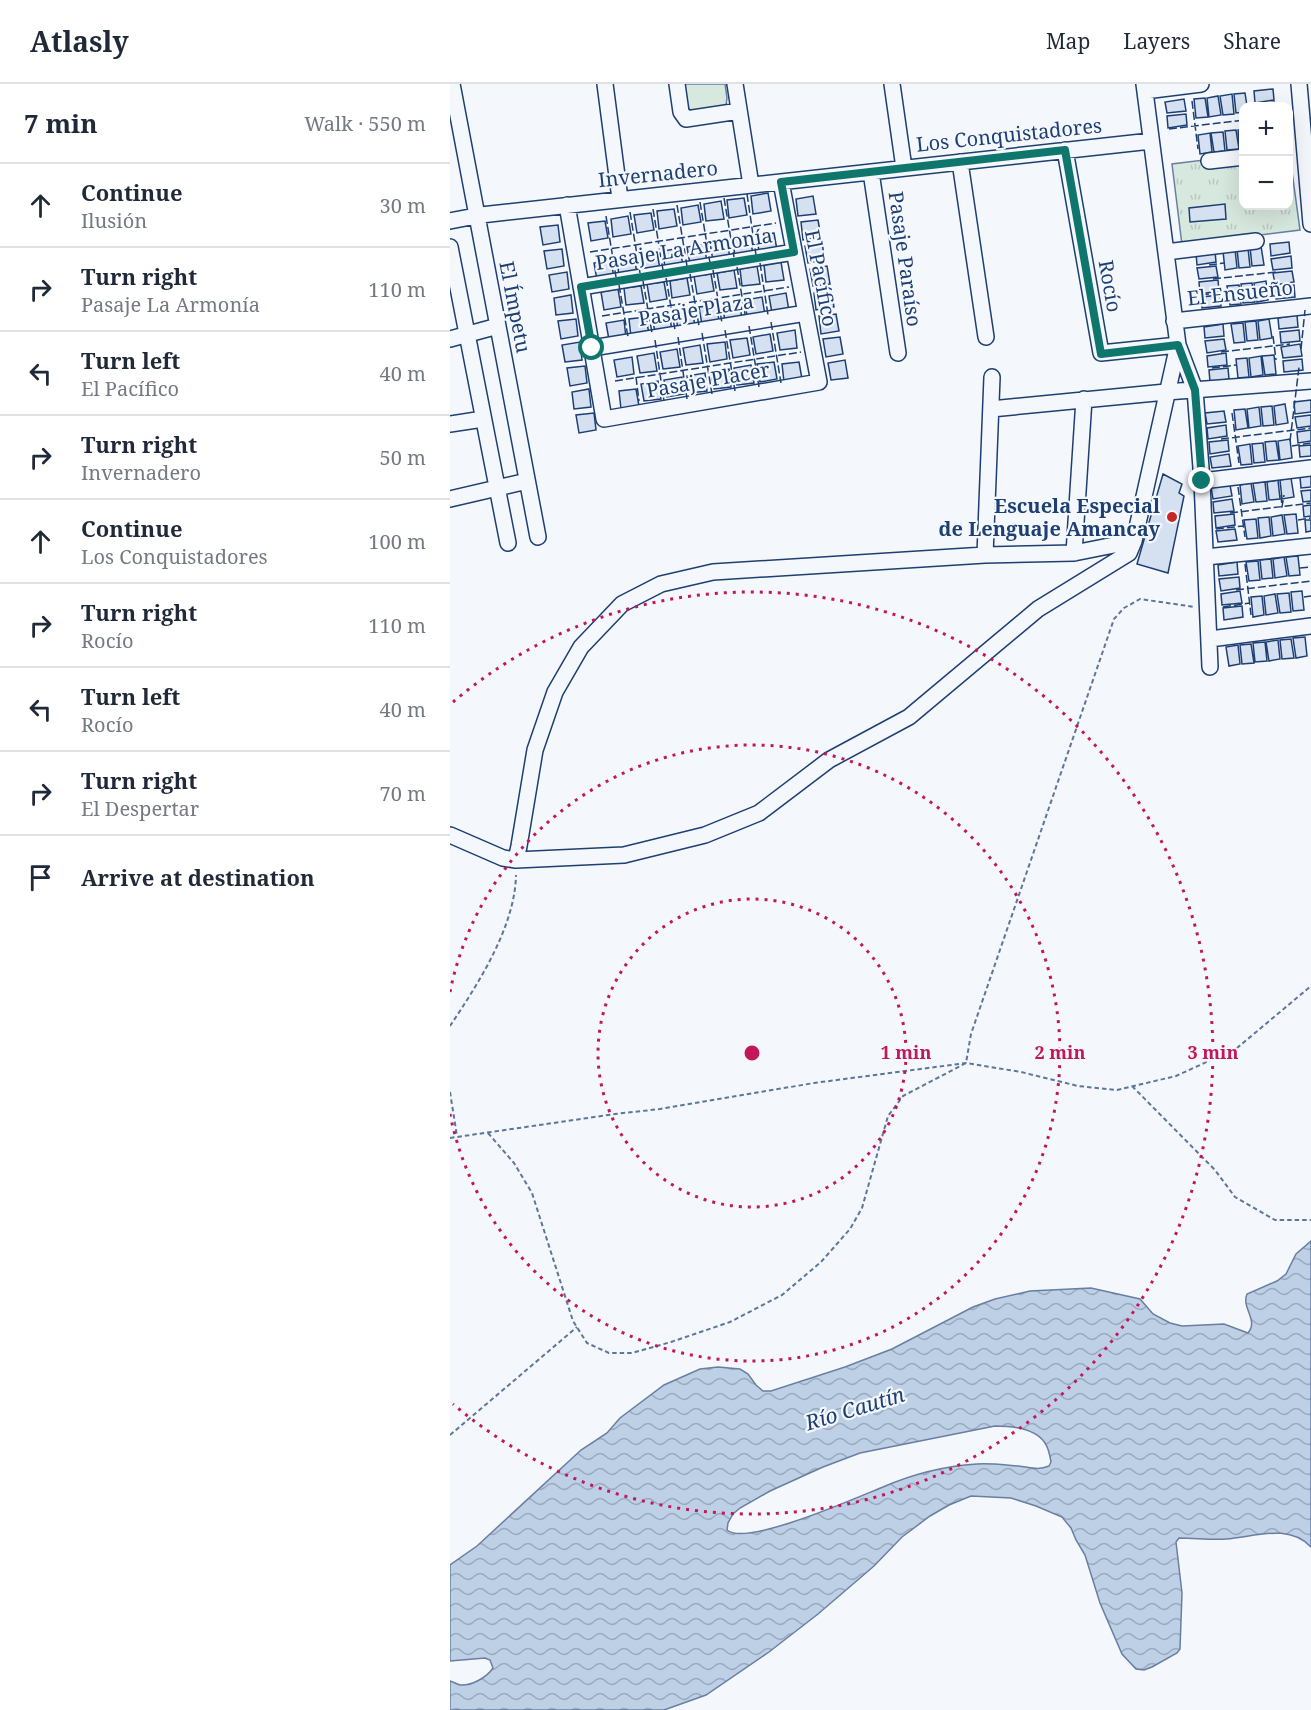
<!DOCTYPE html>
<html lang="en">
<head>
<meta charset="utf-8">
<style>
  :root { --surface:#fff; --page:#f6f6f7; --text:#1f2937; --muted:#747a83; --line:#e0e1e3 }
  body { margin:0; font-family:"Noto Serif",serif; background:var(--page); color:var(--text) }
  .controls { position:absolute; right:18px; top:18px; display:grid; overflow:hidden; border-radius:12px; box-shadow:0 6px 24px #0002 }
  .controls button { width:54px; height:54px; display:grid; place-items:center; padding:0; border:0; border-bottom:2px solid var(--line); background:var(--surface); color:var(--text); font:30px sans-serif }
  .stop { position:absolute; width:18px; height:18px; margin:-14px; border:4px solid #0f766e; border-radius:50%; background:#fff }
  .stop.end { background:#0f766e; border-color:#fff; box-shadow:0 2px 6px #0008 }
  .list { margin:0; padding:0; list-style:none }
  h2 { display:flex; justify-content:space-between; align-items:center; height:78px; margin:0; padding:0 24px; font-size:26px }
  h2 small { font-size:20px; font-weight:400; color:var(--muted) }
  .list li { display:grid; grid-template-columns:39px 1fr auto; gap:18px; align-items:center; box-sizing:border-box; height:84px; padding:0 24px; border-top:2px solid var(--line) }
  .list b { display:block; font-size:22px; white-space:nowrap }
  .list p { margin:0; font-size:20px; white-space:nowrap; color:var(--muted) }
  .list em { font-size:20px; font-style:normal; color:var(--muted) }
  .icon { flex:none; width:33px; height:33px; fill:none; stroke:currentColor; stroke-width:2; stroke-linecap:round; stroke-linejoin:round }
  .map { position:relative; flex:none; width:861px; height:1626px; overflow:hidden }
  header { display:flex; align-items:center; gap:36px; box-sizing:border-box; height:84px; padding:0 30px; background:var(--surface); border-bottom:2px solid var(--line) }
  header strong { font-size:28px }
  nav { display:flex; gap:33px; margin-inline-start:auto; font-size:21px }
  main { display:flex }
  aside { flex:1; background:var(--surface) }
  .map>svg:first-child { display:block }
</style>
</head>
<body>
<header>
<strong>Atlasly</strong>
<nav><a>Map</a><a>Layers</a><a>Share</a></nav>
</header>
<main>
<aside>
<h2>7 min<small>Walk · 550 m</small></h2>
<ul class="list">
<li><svg class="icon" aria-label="ahead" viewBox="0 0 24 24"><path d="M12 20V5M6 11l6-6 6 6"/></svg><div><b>Continue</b><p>Ilusión</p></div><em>30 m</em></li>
<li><svg class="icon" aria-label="right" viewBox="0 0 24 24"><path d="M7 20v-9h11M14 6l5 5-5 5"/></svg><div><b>Turn right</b><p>Pasaje La Armonía</p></div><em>110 m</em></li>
<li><svg class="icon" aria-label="left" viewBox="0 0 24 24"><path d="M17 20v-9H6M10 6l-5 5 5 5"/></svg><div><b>Turn left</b><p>El Pacífico</p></div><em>40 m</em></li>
<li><svg class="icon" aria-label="right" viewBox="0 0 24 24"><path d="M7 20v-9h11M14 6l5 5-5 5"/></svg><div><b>Turn right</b><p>Invernadero</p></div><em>50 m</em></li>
<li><svg class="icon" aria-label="ahead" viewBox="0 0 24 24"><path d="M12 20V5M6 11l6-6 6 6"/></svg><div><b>Continue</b><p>Los Conquistadores</p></div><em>100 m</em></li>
<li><svg class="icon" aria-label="right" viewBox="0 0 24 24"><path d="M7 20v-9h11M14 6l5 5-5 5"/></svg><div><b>Turn right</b><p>Rocío</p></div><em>110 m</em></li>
<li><svg class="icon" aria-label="left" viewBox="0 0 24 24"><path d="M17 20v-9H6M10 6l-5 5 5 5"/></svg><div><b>Turn left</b><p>Rocío</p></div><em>40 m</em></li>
<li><svg class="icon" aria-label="right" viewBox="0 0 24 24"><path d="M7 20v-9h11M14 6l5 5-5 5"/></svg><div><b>Turn right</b><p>El Despertar</p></div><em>70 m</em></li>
<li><svg class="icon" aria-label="arrive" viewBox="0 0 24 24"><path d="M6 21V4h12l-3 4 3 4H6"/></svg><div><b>Arrive at destination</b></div></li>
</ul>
</aside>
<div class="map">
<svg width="861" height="1626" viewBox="0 0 861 1626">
  <defs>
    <pattern id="grass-tufts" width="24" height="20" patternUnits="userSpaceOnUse" patternTransform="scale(1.5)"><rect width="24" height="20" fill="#d7e8df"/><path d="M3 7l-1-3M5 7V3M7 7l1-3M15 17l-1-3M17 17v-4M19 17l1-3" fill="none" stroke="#b8c8c3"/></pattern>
    <pattern id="water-waves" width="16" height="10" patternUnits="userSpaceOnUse" patternTransform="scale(1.5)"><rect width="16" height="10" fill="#bed0e5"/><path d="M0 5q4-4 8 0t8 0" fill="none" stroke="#9aaabe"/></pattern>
  </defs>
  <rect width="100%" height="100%" fill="#f4f7fb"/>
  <path fill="url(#grass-tufts)" stroke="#687fa3" stroke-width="1.5" d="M838 73H840L850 146 732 161 722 80 754 76 756 84 793 79 794 122H838Z"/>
  <path fill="#d7e8df" stroke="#687fa3" stroke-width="1.5" d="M234 0H275L277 14 276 21 241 27 236 21Z"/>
  <path fill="url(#water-waves)" stroke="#687fa3" stroke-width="1.5" fill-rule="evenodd" d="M861 1157V1463C838 1439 805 1453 776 1455 761 1456 745 1454 729 1454L726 1458 732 1509 730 1565 727 1569 702 1583 694 1586 686 1585 672 1570 650 1519 635 1471 626 1456 621 1444 612 1433 586 1422 561 1414 521 1412 499 1421 480 1432 452 1453 424 1482 368 1530 319 1568 256 1611 214 1626H0V1597C3 1598 7 1600 10 1601 22 1602 37 1593 43 1584L40 1576 35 1574 0 1577V1481L27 1462 131 1366 157 1349 170 1334 214 1301 250 1285 268 1283 290 1285 298 1290 306 1301 313 1307H321L395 1283 442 1265 523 1223 545 1215 580 1207 641 1204 690 1215 703 1230 720 1239 732 1242 774 1240 798 1249C809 1236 791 1224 797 1210L827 1197 836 1190 846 1170ZM545 1342C561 1342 585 1344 595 1359 599 1365 600 1372 601 1378L599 1382C587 1387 580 1383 568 1382 555 1381 540 1379 527 1380 495 1382 463 1390 433 1403 408 1413 296 1463 277 1446L278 1439 283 1430 290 1424 320 1407 373 1383 410 1369Z"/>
  <path fill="#d5e0f0" stroke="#1d3f73" stroke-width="1.5" d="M823 5 824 16 805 19 804 7Z
    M795 9 797 22H794V28L786 29 784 10Z
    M782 10 784 30 773 31 770 12Z
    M768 12 771 31 759 33 757 14Z
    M755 14 758 33 746 34 744 15Z
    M734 15 736 27 717 29 715 18Z
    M736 30 737 41 718 44 717 32Z
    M794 45V64L790 65 788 46Z
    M786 46 789 65 777 66 775 47Z
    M773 48 775 67 764 68 761 49Z
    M760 49 762 68 750 70 748 51Z
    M318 109 321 127 303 130 301 112Z
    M363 112 366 130 348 132 346 115Z
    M294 114 297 131 279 134 277 116Z
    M271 117 274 135 256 137 254 120Z
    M775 120 776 135 740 138 739 124Z
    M248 121 251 138 233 141 231 124Z
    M224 125 227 142 209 145 207 127Z
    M201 129 204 146 187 149 184 131Z
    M178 132 181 150 163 153 161 135Z
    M368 136 371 153 353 156 351 138Z
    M155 137 158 154 141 157 138 139Z
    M108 141 110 158 93 161 90 143Z
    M324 149 327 166 309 169 307 151Z
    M300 153 303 170 285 173 283 156Z
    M277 157 280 174 263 177 260 159Z
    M839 158 840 169 821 172 820 160Z
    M372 159 375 176 358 179 355 162Z
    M254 160 257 178 240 180 237 163Z
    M811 162 814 181 802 182 800 163Z
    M230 164 233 182 215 184 213 167Z
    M798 164 800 183 789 184 787 165Z
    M112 165 114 182 97 185 94 167Z
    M785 165 787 184 775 186 773 167Z
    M765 167 766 178 747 181 746 169Z
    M207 168 210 185 193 188 190 171Z
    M184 172 187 189 169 192 167 175Z
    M841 172 842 184 823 186 821 175Z
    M161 176 164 194 147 196 144 179Z
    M331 178 334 196 316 198 314 181Z
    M307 182 310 200 292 202 290 185Z
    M377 182 380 200 363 202 360 185Z
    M766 182 768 193 749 195 747 184Z
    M284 186 287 204 270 206 267 189Z
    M842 187 844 198 825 201 823 189Z
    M117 188 119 205 102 208 99 191Z
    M261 190 264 207 247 210 244 192Z
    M237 194 240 211 222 214 220 197Z
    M768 196 769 207 750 210 749 198Z
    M816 197 818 216 807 218 804 199Z
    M214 198 217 215 200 218 197 200Z
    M802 199 805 218 793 219 791 200Z
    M789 201 791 220 780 221 777 202Z
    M844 201 845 213 826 215 825 204Z
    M191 202 194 219 176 221 174 204Z
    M168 205 171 223 154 226 151 208Z
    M381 206 384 223 366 226 364 209Z
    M336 209 339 227 322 229 319 212Z
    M121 211 123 229 106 231 104 214Z
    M770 211 771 222 752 224 751 213Z
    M312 213 315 231 297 233 295 216Z
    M289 217 292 234 275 237 272 220Z
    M267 221 269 238 252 241 249 223Z
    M242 225 245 242 228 245 225 227Z
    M219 229 222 246 205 249 202 231Z
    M386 230 389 247 371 250 369 232Z
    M847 231 848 243 829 245 828 234Z
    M196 233 199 250 181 253 179 235Z
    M126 235 128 252 111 255 108 237Z
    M819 235 822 254 810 256 808 237Z
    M174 236 176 254 159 256 156 239Z
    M806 237 808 256 797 257 795 238Z
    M793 239 795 258 784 259 781 240Z
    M773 240 774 252 755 254 754 243Z
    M345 246 347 264 330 266 327 249Z
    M849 246 850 257 831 259 830 248Z
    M320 250 323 267 306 270 303 253Z
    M390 253 393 270 376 273 373 255Z
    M297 254 300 271 283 274 280 256Z
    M774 255 776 266 757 269 755 257Z
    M130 258 132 276 115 278 112 261Z
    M275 258 277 275 260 278 257 260Z
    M850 260 852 272 833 274 831 263Z
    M250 261 253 279 236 281 233 264Z
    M227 265 230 283 213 285 210 268Z
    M204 269 207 287 190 289 187 272Z
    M776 269 777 281 758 283 757 272Z
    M824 271 826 290 815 291 812 272Z
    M811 272 813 291 801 293 799 274Z
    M182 273 184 290 167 293 164 276Z
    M797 274 799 293 788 294 786 275Z
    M852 275 853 286 834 288 833 277Z
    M395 276 398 294 381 296 378 279Z
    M324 278 327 295 310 298 307 280Z
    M349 278 352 295 334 298 332 280Z
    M301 281 304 299 287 301 284 284Z
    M135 282 137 299 120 302 117 284Z
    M778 284 779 295 760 298 759 286Z
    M279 285 281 303 264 305 261 288Z
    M255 289 257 307 240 309 237 292Z
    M232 293 234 310 217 313 214 296Z
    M208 297 211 315 194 317 191 300Z
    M139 305 141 323 124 325 122 308Z
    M186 305 189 322 171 325 169 307Z
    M861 316V328L845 330 844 318Z
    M835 320 838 339 826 341 824 322Z
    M822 322 824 341 813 342 811 323Z
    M809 323 811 342 799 344 797 325Z
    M795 325 798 344 786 346 784 326Z
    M774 327 776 338 757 340 755 329Z
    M144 329 146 346 129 349 126 331Z
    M861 331V342L847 344 845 333Z
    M776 341 777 352 758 355 757 344Z
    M861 346V357L848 359 847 348Z
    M840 355 842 374 830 376 828 357Z
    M778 356 779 367 760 370 759 358Z
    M826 357 829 376 817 377 815 358Z
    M813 359 815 378 804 379 802 360Z
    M800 360 802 380 791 381 788 362Z
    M861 361V372L850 373 849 362Z
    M779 370 781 382 762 384 760 373Z
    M713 390 732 400 729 409 734 412 718 489 687 480Z
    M861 391V403L851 404 850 393Z
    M841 394 844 413 832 415 830 396Z
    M828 396 830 415 819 416 817 398Z
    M815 398 817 417 806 418 803 399Z
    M801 399 804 418 792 420 790 401Z
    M780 401 782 412 763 415 761 403Z
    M861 406V417L853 418 851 407Z
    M782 415 784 427 764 429 763 418Z
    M861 421V432L854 433 853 422Z
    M784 430 785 441 766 444 765 432Z
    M846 430 848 449 837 450 834 431Z
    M832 431 835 450 823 452 821 433Z
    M819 433 821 452 810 454 808 434Z
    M806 435 808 454 797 455 794 436Z
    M855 436H861V447L856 448Z
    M785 445 787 456 768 458 766 447Z
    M848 472 850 491 839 492 836 473Z
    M834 473 837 492 825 494 823 475Z
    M821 475 823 494 812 495 810 476Z
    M808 477 810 496 799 497 796 478Z
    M787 478 788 490 769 492 768 481Z
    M789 493 790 504 771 507 769 495Z
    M790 507 792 519 772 521 771 510Z
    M852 507 854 526 843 527 841 508Z
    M839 509 841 528 830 529 827 510Z
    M825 510 828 529 816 531 814 512Z
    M812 512 814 531 803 533 801 513Z
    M792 522 793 533 774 536 773 524Z
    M855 553 857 572 846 574 843 554Z
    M841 555 844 574 832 575 830 556Z
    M828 556 830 575 819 577 816 558Z
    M815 558 817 577 805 578 803 559Z
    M801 560 804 579 792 580 790 561Z
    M788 561 790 580 779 582 776 563Z"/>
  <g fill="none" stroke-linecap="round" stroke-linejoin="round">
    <defs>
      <path id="minor" d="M2 0 88 453
        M155 0 170 115
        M227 0 231 28 236 35 289 27
        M285 0 301 101
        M442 0 454 84
        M849 0 861 140
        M695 7 751 0
        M615 66 651 269 728 261
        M759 77 794 73
        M510 78 536 253
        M421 88 448 269
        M117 121 154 335 369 298 331 98
        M0 137 31 131 701 57
        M0 163 58 459
        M716 168 806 157
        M131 203 344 168
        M724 237 861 222
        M0 255 48 242
        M728 261 745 306 752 397 760 583
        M142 264 356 229
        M541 325 716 308 861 297
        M0 340 33 335
        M752 397 861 384
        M0 415 77 397
        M624 469 634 315
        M535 471 542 293
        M756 473 861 462
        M760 555 861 542
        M0 751 53 774 66 776 174 771 255 751 309 729 379 676 459 633 588 525 679 469 684 457 728 261 694 0
        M66 776 69 762 85 666 105 608 131 563 172 520 211 500 263 488 535 471 624 469 684 457"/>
    </defs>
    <use href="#minor" stroke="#1d3f73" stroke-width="18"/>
    <path stroke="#5e769c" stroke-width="2" stroke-dasharray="4.5 3" stroke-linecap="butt" d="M0 942C28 900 65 843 66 791
      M682 1002 765 1086 785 1113 825 1136H861
      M0 1008 7 1052
      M38 1049 64 1079 82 1109 123 1237 137 1259 159 1269H182L221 1258 280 1238 332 1211 371 1178 400 1145 412 1124 438 1032 453 1012 516 979 521 950 664 535 674 524 690 515 745 523
      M0 1054 165 1030 210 1025 364 999 516 979 571 988 628 1002 667 1006 726 992 787 964 861 902
      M0 1351 127 1243"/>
    <use href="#minor" stroke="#f4f7fb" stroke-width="15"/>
    <path stroke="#1d3f73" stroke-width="1.5" stroke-dasharray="8 3" stroke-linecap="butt" d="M742 17 748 65
      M798 22 825 18
      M719 45 794 36
      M297 110 306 171
      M274 114 284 173
      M250 118 260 179
      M227 121 237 182
      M203 125 213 186
      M180 128 190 189
      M156 132 166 193
      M140 168 326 139
      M310 179 318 231
      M759 181 774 179
      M287 183 295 230
      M263 186 272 239
      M240 190 249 242
      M216 194 225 246
      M763 195 826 188
      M193 197 202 249
      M169 201 178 253
      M751 211 777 208
      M152 232 339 203
      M321 238 331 299
      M299 242 309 303
      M275 246 285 307
      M252 249 262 310
      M823 252 826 276
      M228 253 237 315
      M205 256 214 317
      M851 265 855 226
      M771 268 840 260
      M762 284 786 281
      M186 293 189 317
      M165 297 351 268
      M782 329 789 379
      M771 355 861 344
      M840 357 849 283
      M842 362 861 359
      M788 403 795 453
      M831 411 832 423 834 411
      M780 429 861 419
      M848 436 861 434
      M766 445 793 442
      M795 480 801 531
      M850 484 861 483
      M786 506 861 497
      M854 513 861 512
      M773 523 800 519"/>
  </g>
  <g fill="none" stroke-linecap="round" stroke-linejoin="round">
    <path stroke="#0f766e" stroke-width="8" d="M142 264 131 203 344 168 331 98 615 66 651 270 728 261 745 306 752 397"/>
  </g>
  <g fill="none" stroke="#c2185b" stroke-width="3" stroke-dasharray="3 6">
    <circle cx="302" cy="969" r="154"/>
    <path d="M0 908A308 308 0 1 1 0 1030"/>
    <path d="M3 618A461 461 0 1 1 3 1320"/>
  </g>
  <circle fill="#c62828" stroke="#f4f7fb" stroke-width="2" cx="722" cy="433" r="6"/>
  <g text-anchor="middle" stroke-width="4.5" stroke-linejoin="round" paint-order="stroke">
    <g font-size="20" fill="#1d3f73" stroke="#f4f7fb">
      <text transform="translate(559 51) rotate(-6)" y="7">Los Conquistadores</text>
      <text transform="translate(208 90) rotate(-6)" y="7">Invernadero</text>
      <text transform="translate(234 165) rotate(-9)" y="7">Pasaje La Armonía</text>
      <text transform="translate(455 175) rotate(82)" y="7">Pasaje Paraíso</text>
      <text transform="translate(371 194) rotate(79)" y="7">El Pacífico</text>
      <text transform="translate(660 202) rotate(80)" y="7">Rocío</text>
      <text transform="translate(790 209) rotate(-6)" y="7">El Ensueño</text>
      <text transform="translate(65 223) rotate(79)" y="7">El Ímpetu</text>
      <text transform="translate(246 226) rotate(-9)" y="7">Pasaje Plaza</text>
      <text transform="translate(258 296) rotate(-10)" y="7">Pasaje Placer</text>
    </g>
    <g font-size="20" font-weight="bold" fill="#1d3f73" stroke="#f4f7fb" text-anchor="end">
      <text x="710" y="429">Escuela Especial<tspan x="710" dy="23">de Lenguaje Amancay</tspan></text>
    </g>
    <g font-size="21" font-style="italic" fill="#1d3f73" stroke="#f4f7fb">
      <text transform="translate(405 1325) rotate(-17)" y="7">Río Cautín</text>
    </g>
  </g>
  <circle cx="302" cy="969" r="9" fill="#c2185b" stroke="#f4f7fb" stroke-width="3"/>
  <g font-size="18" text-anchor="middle" font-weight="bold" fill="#c2185b" stroke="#f4f7fb" stroke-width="4.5" stroke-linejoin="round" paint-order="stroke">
    <text x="456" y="975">1 min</text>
    <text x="610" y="975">2 min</text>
    <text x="763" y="975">3 min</text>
  </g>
</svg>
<div class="controls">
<button>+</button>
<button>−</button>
</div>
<div class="stop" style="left:142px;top:264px"></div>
<div class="stop end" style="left:752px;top:397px"></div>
</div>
</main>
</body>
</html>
